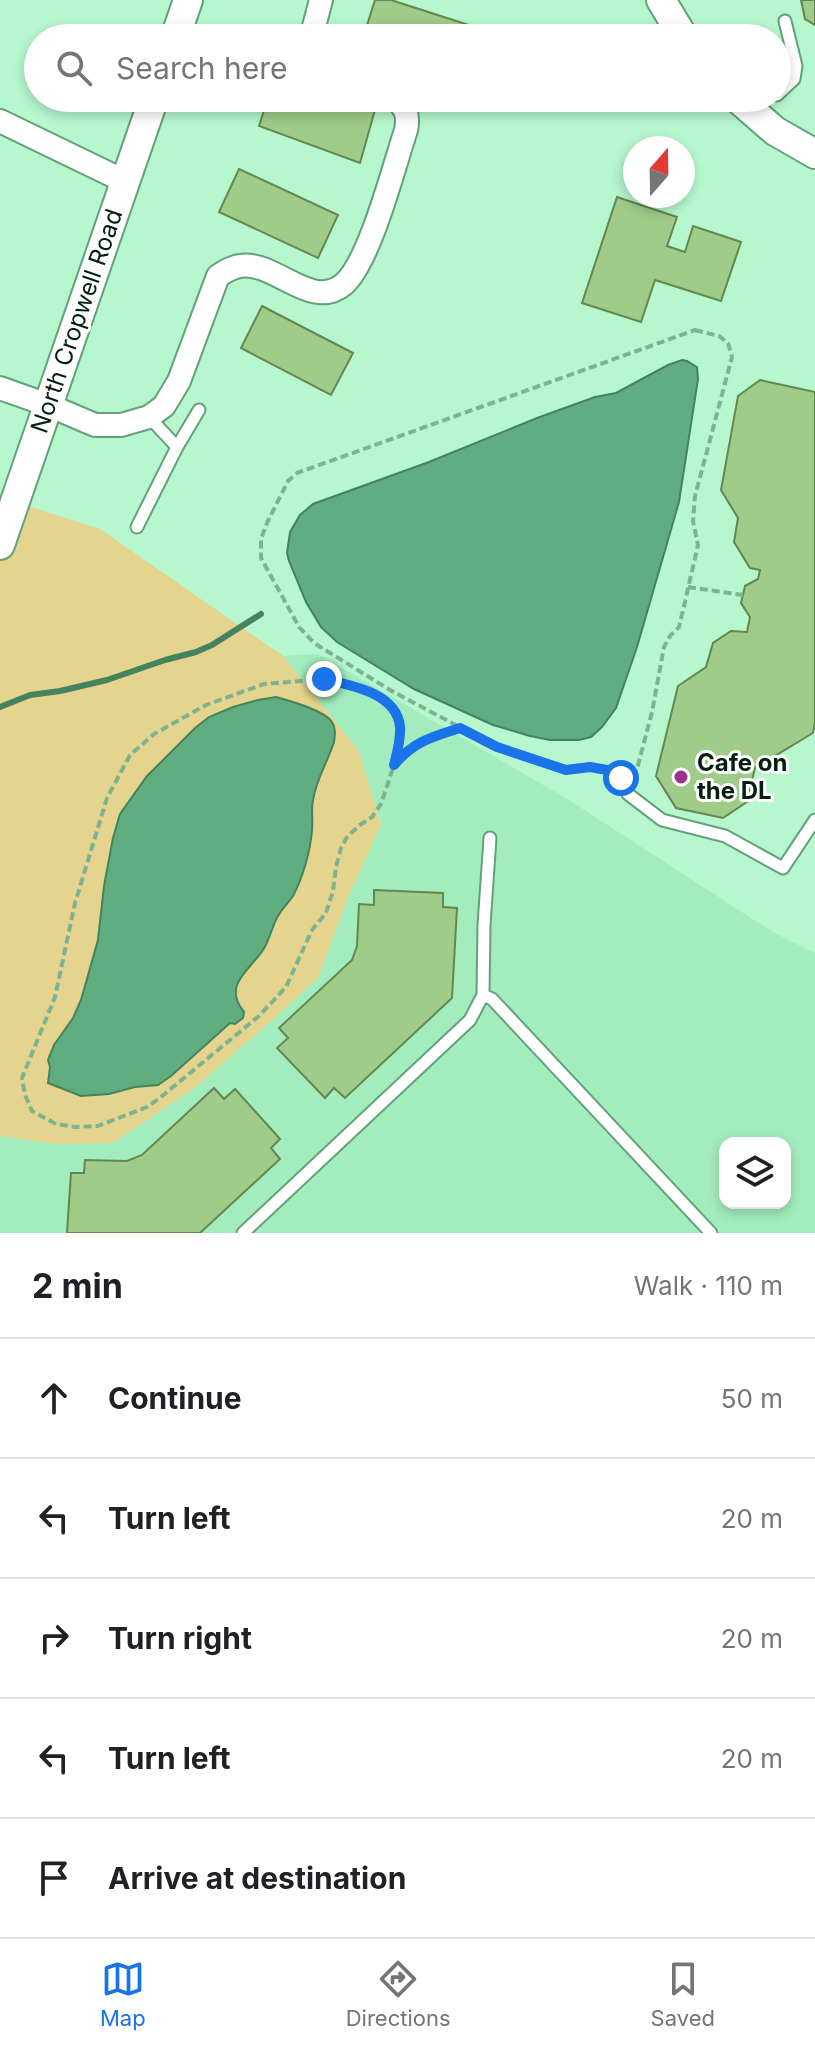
<!DOCTYPE html>
<html lang="en">
<head>
<meta charset="utf-8">
<style>
  :root { --surface:#fff; --page:#f6f6f6; --text:#202124; --muted:#757577; --line:#e0e0e0; --accent:#1a73e8 }
  body { margin:0; font-family:Inter,sans-serif; background:var(--page); color:var(--text) }
  .controls { position:absolute; right:24px; bottom:24px; display:grid; overflow:hidden; border-radius:16px; box-shadow:0 4px 12px #0003 }
  .controls button { width:72px; height:72px; display:grid; place-items:center; padding:0; border:0; border-bottom:2px solid var(--line); background:var(--surface); color:var(--text); font:40px sans-serif }
  .compass { position:absolute; left:623px; top:136px; width:72px; height:72px; border-radius:50%; background:var(--surface); box-shadow:0 4px 12px #0003; rotate:20deg }
  .stop { position:absolute; width:24px; height:24px; margin:-18px; border:6px solid #1a73e8; border-radius:50%; background:#fff }
  .stop.end { background:#1a73e8; border-color:#fff; box-shadow:0 2px 8px #0008 }
  .list { margin:0; padding:0; list-style:none }
  h2 { display:flex; justify-content:space-between; align-items:center; height:104px; margin:0; padding:0 32px; font-size:34px }
  h2 small { font-size:26px; font-weight:400; color:var(--muted) }
  .list li { display:grid; grid-template-columns:52px 1fr auto; gap:24px; align-items:center; box-sizing:border-box; height:120px; padding:0 32px; border-top:2px solid var(--line) }
  .list b { display:block; font-size:30px; white-space:nowrap }
  .list em { font-size:26px; font-style:normal; color:var(--muted) }
  .icon { flex:none; width:44px; height:44px; fill:none; stroke:currentColor; stroke-width:2; stroke-linecap:round; stroke-linejoin:round }
  .map { position:relative; flex:none; width:815px; height:1233px; overflow:hidden }
  .search { position:absolute; background:var(--surface); box-shadow:0 4px 12px #0003; left:24px; right:24px; top:24px; height:88px; display:flex; align-items:center; gap:20px; box-sizing:border-box; padding:0 28px; border-radius:44px; color:var(--muted); font-size:30px }
  .sheet { height:704px; background:var(--surface) }
  nav { display:flex; justify-content:space-around; align-items:center; box-sizing:border-box; height:112px; border-top:2px solid var(--line); background:var(--surface); font-size:22px; color:var(--muted) }
  nav a { display:grid; justify-items:center; gap:4px }
  nav .on { color:var(--accent) }
  .map>svg:first-child { display:block }
</style>
</head>
<body>
<div class="map">
<svg width="815" height="1233" viewBox="0 0 815 1233">
  <rect width="100%" height="100%" fill="#b6f7cd"/>
  <path fill="#a3ecbd" fill-rule="evenodd" d="M318 654 569 800 771 931 815 953V1233H0V1136L58 1144 113 1142 347 900 381 823 358 750 283 656ZM725 1143H785V1203H725Z"/>
  <path fill="#e5d48e" fill-rule="evenodd" d="M0 497 100 529 283 656 358 750 381 824 347 900 318 978 270 1022 193 1089 113 1143 58 1144 0 1136ZM290 700 308 708 332 720 335 732 334 742C328 761 316 780 313 800 307 832 309 866 292 896 288 903 282 909 278 916 272 927 270 939 263 950 249 972 222 983 244 1012L243 1018 235 1023H230L171 1076 158 1085 135 1087 109 1094 81 1096 48 1083 54 1045 73 1018 81 999 98 940 104 886 113 838 120 814 127 802 147 776 195 728Z"/>
  <path fill="#60ae7f" stroke="#44835d" stroke-width="2" d="M682 360 687 361 697 367 698 379 679 502 637 647 616 708 602 727 591 737 579 740H550L530 736 493 725 414 689 337 642 321 627 306 602 289 561 287 553 290 532 300 515 313 504 429 462 537 418 595 397 616 393 668 365Z
    M276 697C290 701 324 710 332 722 336 728 335 735 334 742 328 761 316 780 313 800 311 810 313 820 312 831 310 852 303 877 293 896 288 903 282 909 278 916 272 926 270 939 263 950 249 971 222 985 244 1012L243 1018 235 1024 230 1023 171 1076 158 1085 135 1087 109 1094 81 1096 48 1083 50 1067 48 1060 54 1045 73 1018 81 1000 98 940 104 886 113 838 120 814 147 776 195 728 209 717 233 707 258 700Z"/>
  <g fill="none" stroke-linecap="round" stroke-linejoin="round">
    <path stroke="#44835d" stroke-width="6" d="M0 707 30 695 60 691 107 680 165 660 196 652 212 645 261 614"/>
  </g>
  <path fill="#9fcc88" stroke="#648752" stroke-width="2" d="M375 0H391L478 28 475 38H363Z
    M801 0H815V25L805 19Z
    M268 98H340L375 110 360 163 259 126Z
    M239 169 338 215 318 258 219 212Z
    M617 197 677 217 667 246 685 252 693 226 741 242 721 301 655 280 641 322 582 303Z
    M262 306 353 353 331 395 241 348Z
    M760 380 815 392V722L813 733 755 768 747 802 723 818 676 808 656 776 678 686 706 667 713 643 731 631 747 632 750 617 741 603 745 586 758 579 760 570 750 568 734 542 738 518 721 490 738 396Z
    M374 890 443 893V907L457 908 452 998 345 1098 334 1088 325 1098 277 1048 288 1038 279 1028 352 960 357 946 359 904 374 905Z
    M214 1088 224 1099 235 1089 280 1139 271 1148 280 1159 200 1233H67L71 1173H84L85 1160 127 1161 142 1155Z"/>
  <g fill="none" stroke-linecap="round" stroke-linejoin="round">
    <defs>
      <path id="service" d="M777 95 794 79 796 66 785 21
        M149 417 177 447
        M137 527 177 447 199 410
        M628 794 662 820 725 836 783 868 815 820
        M483 995 492 999 711 1233
        M243 1233 470 1020 483 995 484 925 490 838"/>
      <path id="minor" d="M311 38 321 0
        M0 121 124 181
        M0 388 48 405 95 425H121L149 417 164 406 179 381 218 276C224 272 232 267 240 266 275 260 311 312 344 284 370 261 394 166 406 130 409 116 406 107 394 98"/>
      <path id="tertiary" d="M661 0 684 38
        M175 38 188 0
        M737 98 775 131 815 154
        M0 545 154 98"/>
    </defs>
    <use href="#service" stroke="#63a17a" stroke-width="15"/>
    <use href="#minor" stroke="#63a17a" stroke-width="26"/>
    <use href="#tertiary" stroke="#63a17a" stroke-width="32"/>
    <path stroke="#7eb391" stroke-width="4" stroke-dasharray="8 4" stroke-linecap="butt" d="M695 330 719 336 728 343 732 357 695 496 693 521 698 545 684 606 679 627 670 636 664 647 652 712 637 769 621 778 607 770 590 767 566 770 497 747 390 690 314 643 299 627 261 558V539L267 523 288 481 297 473Z
      M688 587 743 595
      M394 765 400 726 392 707 373 693 350 685 324 679 264 684 206 705 154 734 130 755 107 798 75 903 55 997 22 1078 25 1095 32 1111 56 1124 75 1127 98 1126 147 1107 161 1097 259 1016 286 987 312 930 326 913 333 891 336 867 341 848 347 837 360 825 372 817 381 804 394 765 406 751 426 738 460 728"/>
    <use href="#service" stroke="#fff" stroke-width="11"/>
    <use href="#minor" stroke="#fff" stroke-width="22"/>
    <use href="#tertiary" stroke="#fff" stroke-width="28"/>
  </g>
  <g fill="none" stroke-linecap="round" stroke-linejoin="round">
    <path stroke="#1a73e8" stroke-width="10" d="M324 679C351 685 397 693 400 727 401 739 397 753 394 765 414 741 432 737 460 728L497 747 566 770 590 767 607 770 621 778"/>
  </g>
  <circle fill="#a1308d" stroke="#fff" stroke-width="3" cx="681" cy="777" r="8"/>
  <g text-anchor="middle" stroke-width="6" stroke-linejoin="round" paint-order="stroke">
    <g font-size="24" fill="#041e0f" stroke="#fff">
      <text transform="translate(77 321) rotate(-71)" y="8">North Cropwell Road</text>
    </g>
    <g font-size="24" font-weight="bold" fill="#041e0f" stroke="#fff" text-anchor="start">
      <text x="697" y="771">Cafe on<tspan x="697" dy="28">the DL</tspan></text>
    </g>
  </g>
</svg>
<div class="controls">
<button><svg class="icon" aria-label="layers" viewBox="0 0 24 24"><path d="M12 4l9 5-9 5-9-5zM3 14l9 5 9-5"/></svg></button>
</div>
<svg class="compass" viewBox="-18 -18 36 36"><path d="M0-13l5 13h-10z" fill="#e53935"/><path d="M0 13l5-13h-10z" fill="#757577"/></svg>
<div class="stop" style="left:621px;top:778px"></div>
<div class="stop end" style="left:324px;top:679px"></div>
<div class="search"><svg class="icon" aria-label="search" viewBox="0 0 24 24"><circle cx="10" cy="10" r="6"/><path d="M15 15l6 6"/></svg>Search here</div>
</div>
<section class="sheet">
<h2>2 min<small>Walk · 110 m</small></h2>
<ul class="list">
<li><svg class="icon" aria-label="ahead" viewBox="0 0 24 24"><path d="M12 20V5M6 11l6-6 6 6"/></svg><div><b>Continue</b></div><em>50 m</em></li>
<li><svg class="icon" aria-label="left" viewBox="0 0 24 24"><path d="M17 20v-9H6M10 6l-5 5 5 5"/></svg><div><b>Turn left</b></div><em>20 m</em></li>
<li><svg class="icon" aria-label="right" viewBox="0 0 24 24"><path d="M7 20v-9h11M14 6l5 5-5 5"/></svg><div><b>Turn right</b></div><em>20 m</em></li>
<li><svg class="icon" aria-label="left" viewBox="0 0 24 24"><path d="M17 20v-9H6M10 6l-5 5 5 5"/></svg><div><b>Turn left</b></div><em>20 m</em></li>
<li><svg class="icon" aria-label="arrive" viewBox="0 0 24 24"><path d="M6 21V4h12l-3 4 3 4H6"/></svg><div><b>Arrive at destination</b></div></li>
</ul>
</section>
<nav>
<a class="on"><svg class="icon" aria-label="map" viewBox="0 0 24 24"><path d="M3 6l6-2 6 2 6-2v14l-6 2-6-2-6 2zM9 4v14M15 6v14"/></svg>Map</a>
<a><svg class="icon" aria-label="directions" viewBox="0 0 24 24"><path d="M12 3l9 9-9 9-9-9zM9 14v-3h6M13 9l2 2-2 2"/></svg>Directions</a>
<a><svg class="icon" aria-label="saved" viewBox="0 0 24 24"><path d="M7 4h10v16l-5-4-5 4z"/></svg>Saved</a>
</nav>
</body>
</html>
